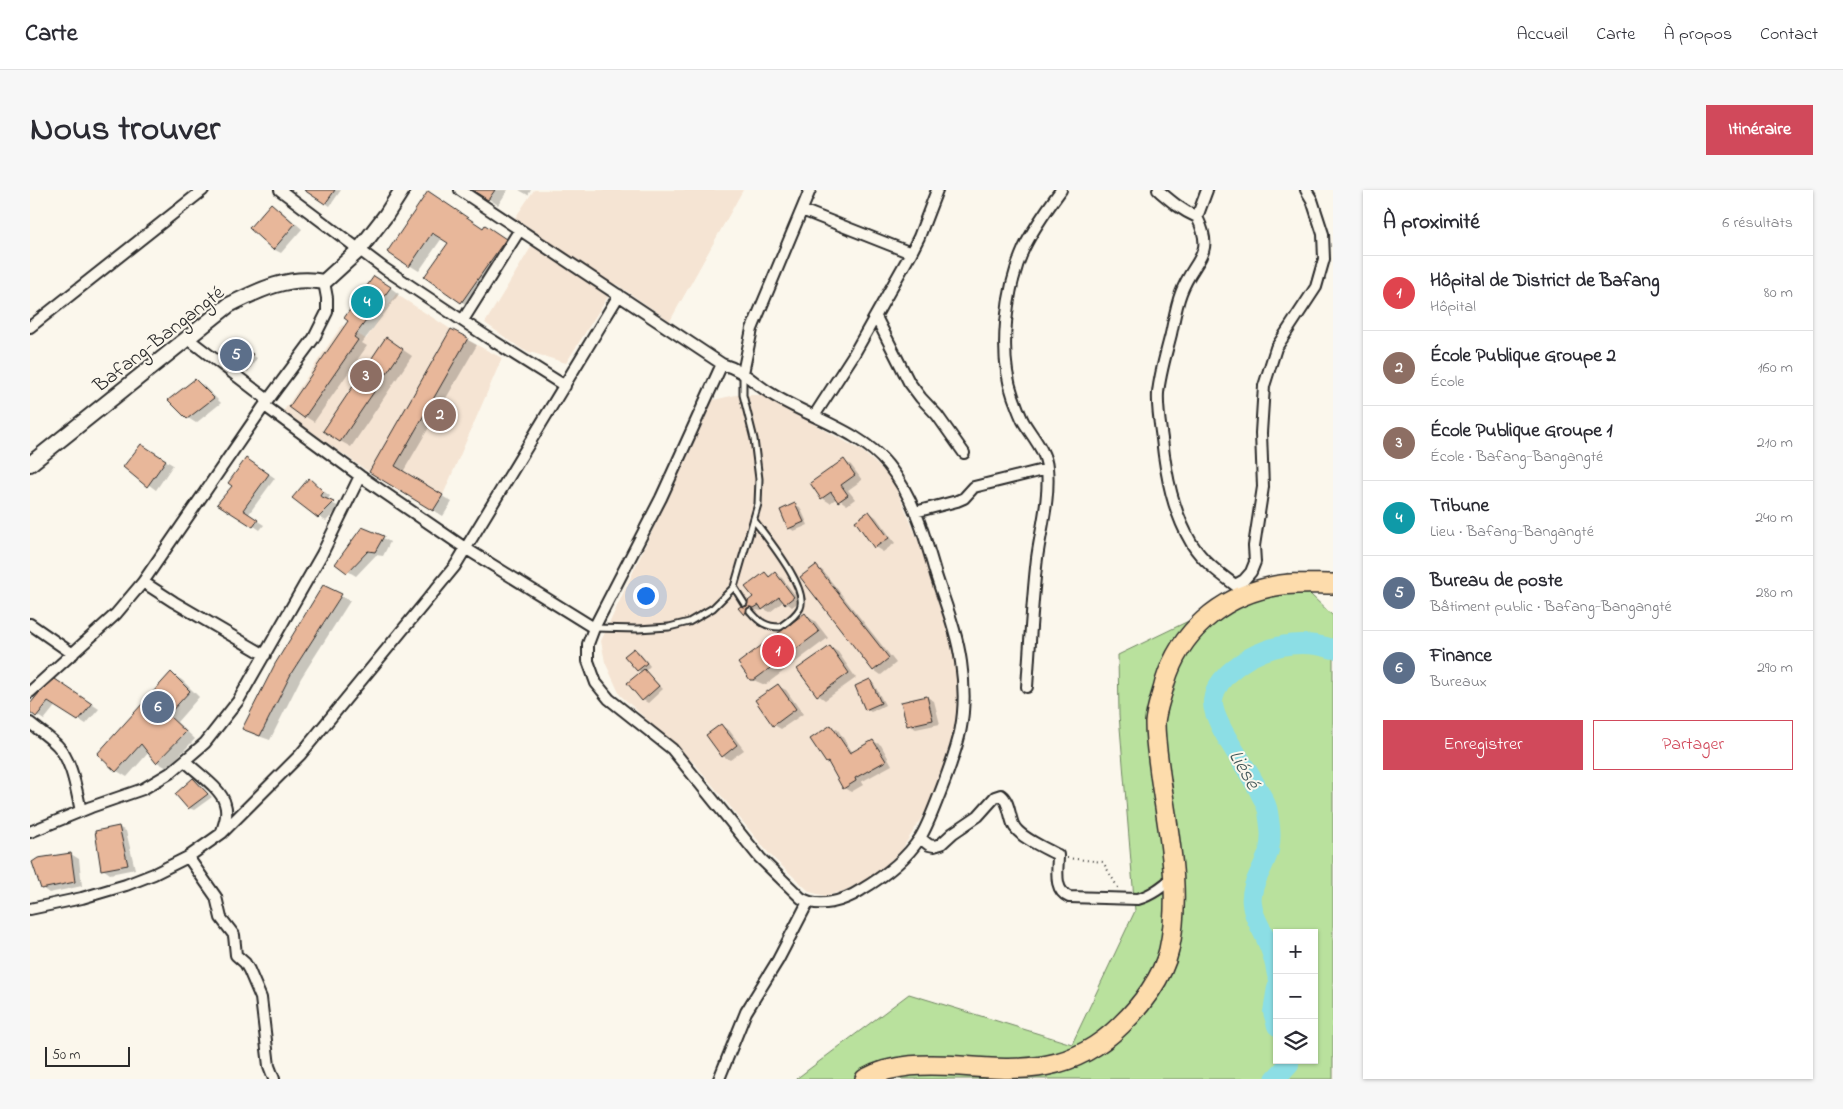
<!DOCTYPE html>
<html lang="fr">
<head>
<meta charset="utf-8">
<style>
  :root { --surface:#fff; --page:#f7f7f7; --text:#2b2b33; --muted:#7c7c81; --line:#e1e1e2; --accent:#d1495b }
  body { margin:0; font-family:"Indie Flower",sans-serif; background:var(--page); color:var(--text) }
  .controls { position:absolute; right:15px; bottom:15px; display:grid; overflow:hidden; border-radius:0px; box-shadow:0 1px 4px #0004 }
  .controls button { width:45px; height:45px; display:grid; place-items:center; padding:0; border:0; border-bottom:1px solid var(--line); background:var(--surface); color:var(--text); font:25px sans-serif }
  .scale { position:absolute; left:15px; bottom:12px; width:85px; box-sizing:border-box; padding-left:5px; border:2px solid #2b2b2b; border-top:0; font-size:14px; line-height:18px; white-space:nowrap; color:#2b2b2b; -webkit-text-stroke:4px #fbf7ec; paint-order:stroke }
  .you { position:absolute; left:615px; top:405px; width:18px; height:18px; margin:-12px; border:4px solid #fff; border-radius:50%; background:#1a73e8; box-shadow:0 0 0 8px #1a73e833 }
  .badge { display:grid; place-items:center; width:32px; height:32px; border-radius:50%; background:var(--accent); color:#fff; font-size:16px; font-weight:700 }
  .pin { position:absolute; translate:-50% -50%; border:2px solid #fff; box-shadow:0 1px 5px #0006 }
  .list { margin:0; padding:0; list-style:none }
  h2 { display:flex; justify-content:space-between; align-items:center; height:65px; margin:0; padding:0 20px; font-size:21px }
  h2 small { font-size:16px; font-weight:400; color:var(--muted) }
  .list li { display:grid; grid-template-columns:32px 1fr auto; gap:15px; align-items:center; box-sizing:border-box; height:75px; padding:0 20px; border-top:1px solid var(--line) }
  .list b { display:block; font-size:19px; white-space:nowrap }
  .list p { margin:0; font-size:16px; white-space:nowrap; color:var(--muted) }
  .list em { font-size:16px; font-style:normal; color:var(--muted) }
  .actions { display:flex; gap:10px; padding:15px 20px }
  .actions a { flex:1; padding:11px 0; border:1px solid var(--accent); border-radius:0px; text-align:center; font-size:18px; color:var(--accent) }
  .actions .main { background:var(--accent); color:#fff }
  .icon { flex:none; width:28px; height:28px; fill:none; stroke:currentColor; stroke-width:2; stroke-linecap:round; stroke-linejoin:round }
  .map { position:relative; flex:none; width:1303px; height:889px; overflow:hidden; border-radius:0px }
  header { display:flex; align-items:center; gap:30px; box-sizing:border-box; height:70px; padding:0 25px; background:var(--surface); border-bottom:1px solid var(--line) }
  header strong { font-size:24px }
  nav { display:flex; gap:28px; margin-inline-start:auto; font-size:18px }
  .intro { display:flex; align-items:center; justify-content:space-between; box-sizing:border-box; height:120px; padding:0 30px }
  h1 { margin:0; font-size:35px }
  .button { padding:12px 22px; border-radius:0px; background:var(--accent); color:#fff; font-size:18px; font-weight:700 }
  main { display:flex; gap:30px; padding:0 30px }
  aside { flex:1; background:var(--surface); border-radius:0px; box-shadow:0 1px 4px #0004 }
  .map>svg:first-child { display:block }
</style>
</head>
<body>
<header>
<strong>Carte</strong>
<nav><a>Accueil</a><a>Carte</a><a>À propos</a><a>Contact</a></nav>
</header>
<div class="intro"><h1>Nous trouver</h1><a class="button">Itinéraire</a></div>
<main>
<div class="map">
<svg width="1303" height="889" viewBox="0 0 1303 889">
  <rect width="100%" height="100%" fill="#fbf7ec"/>
  <filter id="ink" filterUnits="userSpaceOnUse"><feTurbulence type="fractalNoise" baseFrequency=".02" numOctaves="2"/><feDisplacementMap in="SourceGraphic" scale="10" xChannelSelector="R" yChannelSelector="G"/><feConvolveMatrix kernelMatrix="1 2 1 2 8 2 1 2 1" color-interpolation-filters="sRGB"/></filter>
  <g filter="url(#ink)">
    <path fill="#f5e4d3" d="M504 0H713L640 131 586 94 536 173 493 160 455 133 509 44 485 28Z
      M366 104 439 151 472 168 413 305 403 321 339 282 253 222 312 135 336 149Z
      M706 205H732L832 261 862 288 893 362 917 430 930 490V536L897 619 871 661 842 687 814 701 795 706 780 702 740 665 665 574 590 505 575 472 571 451 683 210Z"/>
    <path fill="#b9e19d" stroke="#728664" fill-rule="evenodd" d="M1258 383 1303 426V889H766L879 804 1042 854 1105 721 1089 525 1088 465ZM1247 743H1284V870H1247Z"/>
    <path fill="#0003" d="M278 0H311L300 16 277 1Z
      M445 0H478L468 15Z
      M489 0H501L498 5Z
      M407 8 454 39 465 42 484 55 441 117 432 112 419 53 412 48 389 81 358 62Z
      M241 15 249 19 272 39 251 63 243 59Z
      M354 93 369 104 332 153 337 156 284 232 260 217Z
      M422 141 447 155 373 282 422 312 413 326 341 282Z
      M201 152 227 168 218 182 192 165Z
      M366 155 382 166 321 257 310 251Z
      M165 191 173 195 191 213 166 233 158 228 140 210Z
      M111 256 143 275 126 300 95 277Z
      M814 271 821 275 832 290 818 300 825 309 817 315 807 308 800 313 792 308 781 294Z
      M223 273 245 288 218 325 234 335 230 340 189 313Z
      M279 290 300 306 297 311 310 317 296 331 289 327Z
      M765 315 770 317 778 335 764 341 759 338Z
      M839 322 846 327 865 353 853 362 845 357 827 331Z
      M353 348 360 352 353 366 346 365 326 386 306 374Z
      M786 376 793 381 866 473 851 485 844 480Z
      M735 383 741 387 745 384 752 388 770 411 762 417 754 411 740 422 734 419 731 421 725 420 722 428 715 424 710 418H718Z
      M293 397 320 411 271 488 240 550 223 544 214 538Z
      M775 425 785 431 798 448 735 495 721 489Z
      M800 457 808 462 826 488 795 510 788 505Z
      M604 459 609 462 620 476 615 481 633 499 618 513 613 510 612 482 608 480Z
      M142 484 152 490 169 507 147 532 165 549 137 578 127 572 119 562 97 587 87 581Z
      M840 491 844 494 855 515 841 522 836 519Z
      M33 495 69 519 56 534 26 515 14 530 0 521V516Z
      M748 496 756 500 773 524 751 539 744 535Z
      M897 507 904 511 910 534 886 539 878 535Z
      M691 536 699 540 714 560 700 570 693 566Z
      M801 536 808 540 823 563 843 551 851 555 862 575 831 592 833 595 821 602 814 598 801 574 797 572Z
      M163 590 168 593 182 607 164 620 159 618Z
      M88 637 96 641 105 679 80 684 73 679Z
      M41 664 49 669 52 696 19 703 12 698Z"/>
    <g fill="none" stroke-linecap="round" stroke-linejoin="round">
      <path stroke="#8cdee5" stroke-width="20" d="M1247 785C1245 773 1242 761 1236 749 1231 737 1223 727 1222 714 1219 695 1235 677 1239 660 1242 647 1240 635 1238 622 1237 616 1234 610 1231 605 1221 582 1181 532 1183 511 1185 492 1204 477 1219 468 1245 454 1274 450 1303 459
        M1247 797 1243 822 1247 836
        M1245 889 1259 874 1257 870"/>
    </g>
    <path fill="#e8b79a" stroke="#2b2b2b" d="M274 0H305L295 14Z
      M442 0H465L458 10Z
      M398 1 453 38 455 35 476 49 431 113 394 87 418 53 402 43 379 77 357 62Z
      M241 13 265 34 243 60 219 38Z
      M344 86 361 97 324 147 328 150 274 228 259 217 318 131 314 128Z
      M421 139 438 148 365 276 413 305 403 321 339 282Z
      M356 147 373 159 310 252 293 241Z
      M200 151 223 164 212 180 191 165Z
      M165 189 184 208 157 229 138 210Z
      M111 254 136 270 117 297 93 277Z
      M216 268 239 284 213 320 228 330 223 337 187 314 202 296 198 293Z
      M814 269 825 285 811 295 818 305 808 312 801 302 791 309 780 293Z
      M279 288 293 301 290 306 304 312 288 328 262 308Z
      M765 313 774 332 758 339 750 320Z
      M839 321 859 348 844 358 825 331Z
      M332 337 354 346 345 362 338 361 317 383 305 374Z
      M786 375 859 468 843 481 770 387Z
      M735 382 739 387 745 382 764 407 755 414 749 407 732 420 729 415 724 418 719 417 714 425 708 418 711 416H717L718 411 723 407 715 397Z
      M293 395 312 404 262 482 230 546 212 539 245 474Z
      M775 423 789 442 724 490H720L708 473Z
      M800 456 819 483 787 506 767 479Z
      M604 458 617 473 607 481 594 466Z
      M614 479 629 496 612 511 597 493Z
      M141 482 160 501 138 525 156 542 126 573 111 554 86 582 67 564Z
      M25 489 62 514 48 531 18 512 6 527 0 522V514L9 503Z
      M840 489 851 513 835 520 825 496Z
      M748 494 766 519 743 536 725 510Z
      M897 506 903 530 877 536 871 512Z
      M691 534 707 555 692 567 676 545Z
      M801 535 820 563 843 550 856 571 825 588 826 591 813 599 798 572 796 573 780 549Z
      M163 588 178 604 158 619 145 604Z
      M89 636 98 675 71 680 65 641Z
      M41 663 45 692 11 699 2 672 8 668Z"/>
    <g fill="none" stroke-linecap="round" stroke-linejoin="round">
      <defs>
        <path id="lane" d="M704 397 714 413
          M720 421C729 432 736 437 750 437 757 432 766 426 770 418 779 398 736 347 724 330
          M564 438 608 439 639 437 659 432 683 418 704 397 728 314 729 289 724 249 713 205V183"/>
        <path id="street" d="M250 0 355 79 457 147 535 196
          M430 0 692 174C715 181 721 191 740 203 777 227 830 240 858 275 884 307 895 347 906 385 915 413 927 442 931 472 939 526 929 554 910 603 904 618 898 635 890 648 875 671 853 687 831 700 814 711 789 719 771 708L730 668 642 559 579 509 566 493 558 471V454L564 438 631 308 692 174
          M1128 0C1141 11 1151 20 1167 27L1177 0
          M772 20 881 63
          M1167 27C1186 66 1164 68 1151 103 1146 116 1144 130 1141 144 1136 164 1130 183 1128 203 1127 218 1130 234 1132 249 1136 286 1143 322 1162 354 1174 373 1192 385 1209 398
          M846 127 879 192 891 208 907 225 934 263
          M433 130 489 41
          M0 137 173 0
          M157 148 238 210
          M713 183 722 139 780 0
          M235 216 330 286 435 358 564 438
          M784 226 824 164 881 63 889 47 907 0
          M885 322 927 311 934 308 944 297 1017 279
          M113 392 144 412 235 465
          M1205 395 1214 390 1221 382 1225 372 1224 356 1233 297 1231 243 1234 196 1246 158 1286 97 1294 69 1293 44 1282 10 1276 0
          M0 434 43 464
          M997 497C1000 454 1002 411 1007 368 1011 339 1020 308 1017 278 1016 261 1001 245 993 231 989 223 986 214 983 206 968 164 976 98 994 58 1004 37 1018 18 1031 0
          M0 502 86 424 113 392 238 210 284 148 297 122V108L294 92
          M0 533C9 540 19 547 27 555 43 572 46 600 51 621
          M155 571C166 582 192 599 195 614 198 623 195 632 192 641
          M0 642 61 617 113 599 140 583 175 553 208 511 292 364 330 286
          M890 648 899 655 904 656 911 654 923 643 948 626 965 607 971 605C979 611 979 624 983 634 988 647 1015 658 1028 665 1028 680 1023 700 1039 707L1108 709C1122 705 1133 696 1144 687
          M158 667 186 707 191 728 204 745 206 765 215 773 219 780 231 808 239 876 244 889
          M0 719 52 708 96 695 124 684 158 667 192 643 270 565 425 376 589 105
          M689 889 716 822 748 770 778 712"/>
        <path id="secondary" d="M0 274 199 115C229 100 259 85 294 92L329 60 356 25 372 0"/>
        <path id="highway" d="M835 889C863 873 898 874 930 876 994 881 1043 883 1091 835 1111 816 1133 787 1139 760 1152 701 1138 642 1130 584 1128 567 1125 550 1125 533 1126 519 1132 505 1135 492 1150 442 1190 408 1240 397 1260 392 1282 394 1303 394"/>
      </defs>
      <use href="#lane" stroke="#2b2b2b" stroke-width="9"/>
      <use href="#street" stroke="#2b2b2b" stroke-width="14"/>
      <use href="#secondary" stroke="#2b2b2b" stroke-width="18"/>
      <use href="#highway" stroke="#2b2b2b" stroke-width="22"/>
      <path stroke="#2b2b2b" stroke-width="2" stroke-dasharray="1 4" stroke-linecap="butt" d="M1037 668 1073 672 1088 698"/>
      <use href="#lane" stroke="#fbf7ec" stroke-width="5"/>
      <use href="#street" stroke="#fbf7ec" stroke-width="10"/>
      <use href="#secondary" stroke="#fbf7ec" stroke-width="14"/>
      <use href="#highway" stroke="#fddcac" stroke-width="19"/>
    </g>
  </g>
  <g text-anchor="middle" stroke-width="4" stroke-linejoin="round" paint-order="stroke">
    <g font-size="20" fill="#2b2b2b" stroke="#fbf7ec">
      <text transform="translate(128 148) rotate(-38)" y="7">Bafang-Bangangté</text>
    </g>
    <g font-size="21" font-style="italic" fill="#43585a" stroke="#fbf7ec">
      <text transform="translate(1215 579) rotate(60)" y="7">Liésé</text>
    </g>
  </g>
</svg>
<div class="controls">
<button>+</button>
<button>−</button>
<button><svg class="icon" aria-label="layers" viewBox="0 0 24 24"><path d="M12 4l9 5-9 5-9-5zM3 14l9 5 9-5"/></svg></button>
</div>
<div class="scale">50 m</div>
<div class="you"></div>
<div class="pin badge" style="left:748px;top:461px;background:#e0444e">1</div>
<div class="pin badge" style="left:410px;top:225px;background:#8d6e63">2</div>
<div class="pin badge" style="left:336px;top:186px;background:#8d6e63">3</div>
<div class="pin badge" style="left:337px;top:112px;background:#0f9aa8">4</div>
<div class="pin badge" style="left:206px;top:165px;background:#5c6f8a">5</div>
<div class="pin badge" style="left:128px;top:517px;background:#5c6f8a">6</div>
</div>
<aside>
<h2>À proximité<small>6 résultats</small></h2>
<ul class="list">
<li><span class="badge" style="background:#e0444e">1</span><div><b>Hôpital de District de Bafang</b><p>Hôpital</p></div><em>80 m</em></li>
<li><span class="badge" style="background:#8d6e63">2</span><div><b>École Publique Groupe 2</b><p>École</p></div><em>160 m</em></li>
<li><span class="badge" style="background:#8d6e63">3</span><div><b>École Publique Groupe 1</b><p>École · Bafang-Bangangté</p></div><em>210 m</em></li>
<li><span class="badge" style="background:#0f9aa8">4</span><div><b>Tribune</b><p>Lieu · Bafang-Bangangté</p></div><em>240 m</em></li>
<li><span class="badge" style="background:#5c6f8a">5</span><div><b>Bureau de poste</b><p>Bâtiment public · Bafang-Bangangté</p></div><em>280 m</em></li>
<li><span class="badge" style="background:#5c6f8a">6</span><div><b>Finance</b><p>Bureaux</p></div><em>290 m</em></li>
</ul>
<div class="actions"><a class="main">Enregistrer</a><a>Partager</a></div>
</aside>
</main>
</body>
</html>
